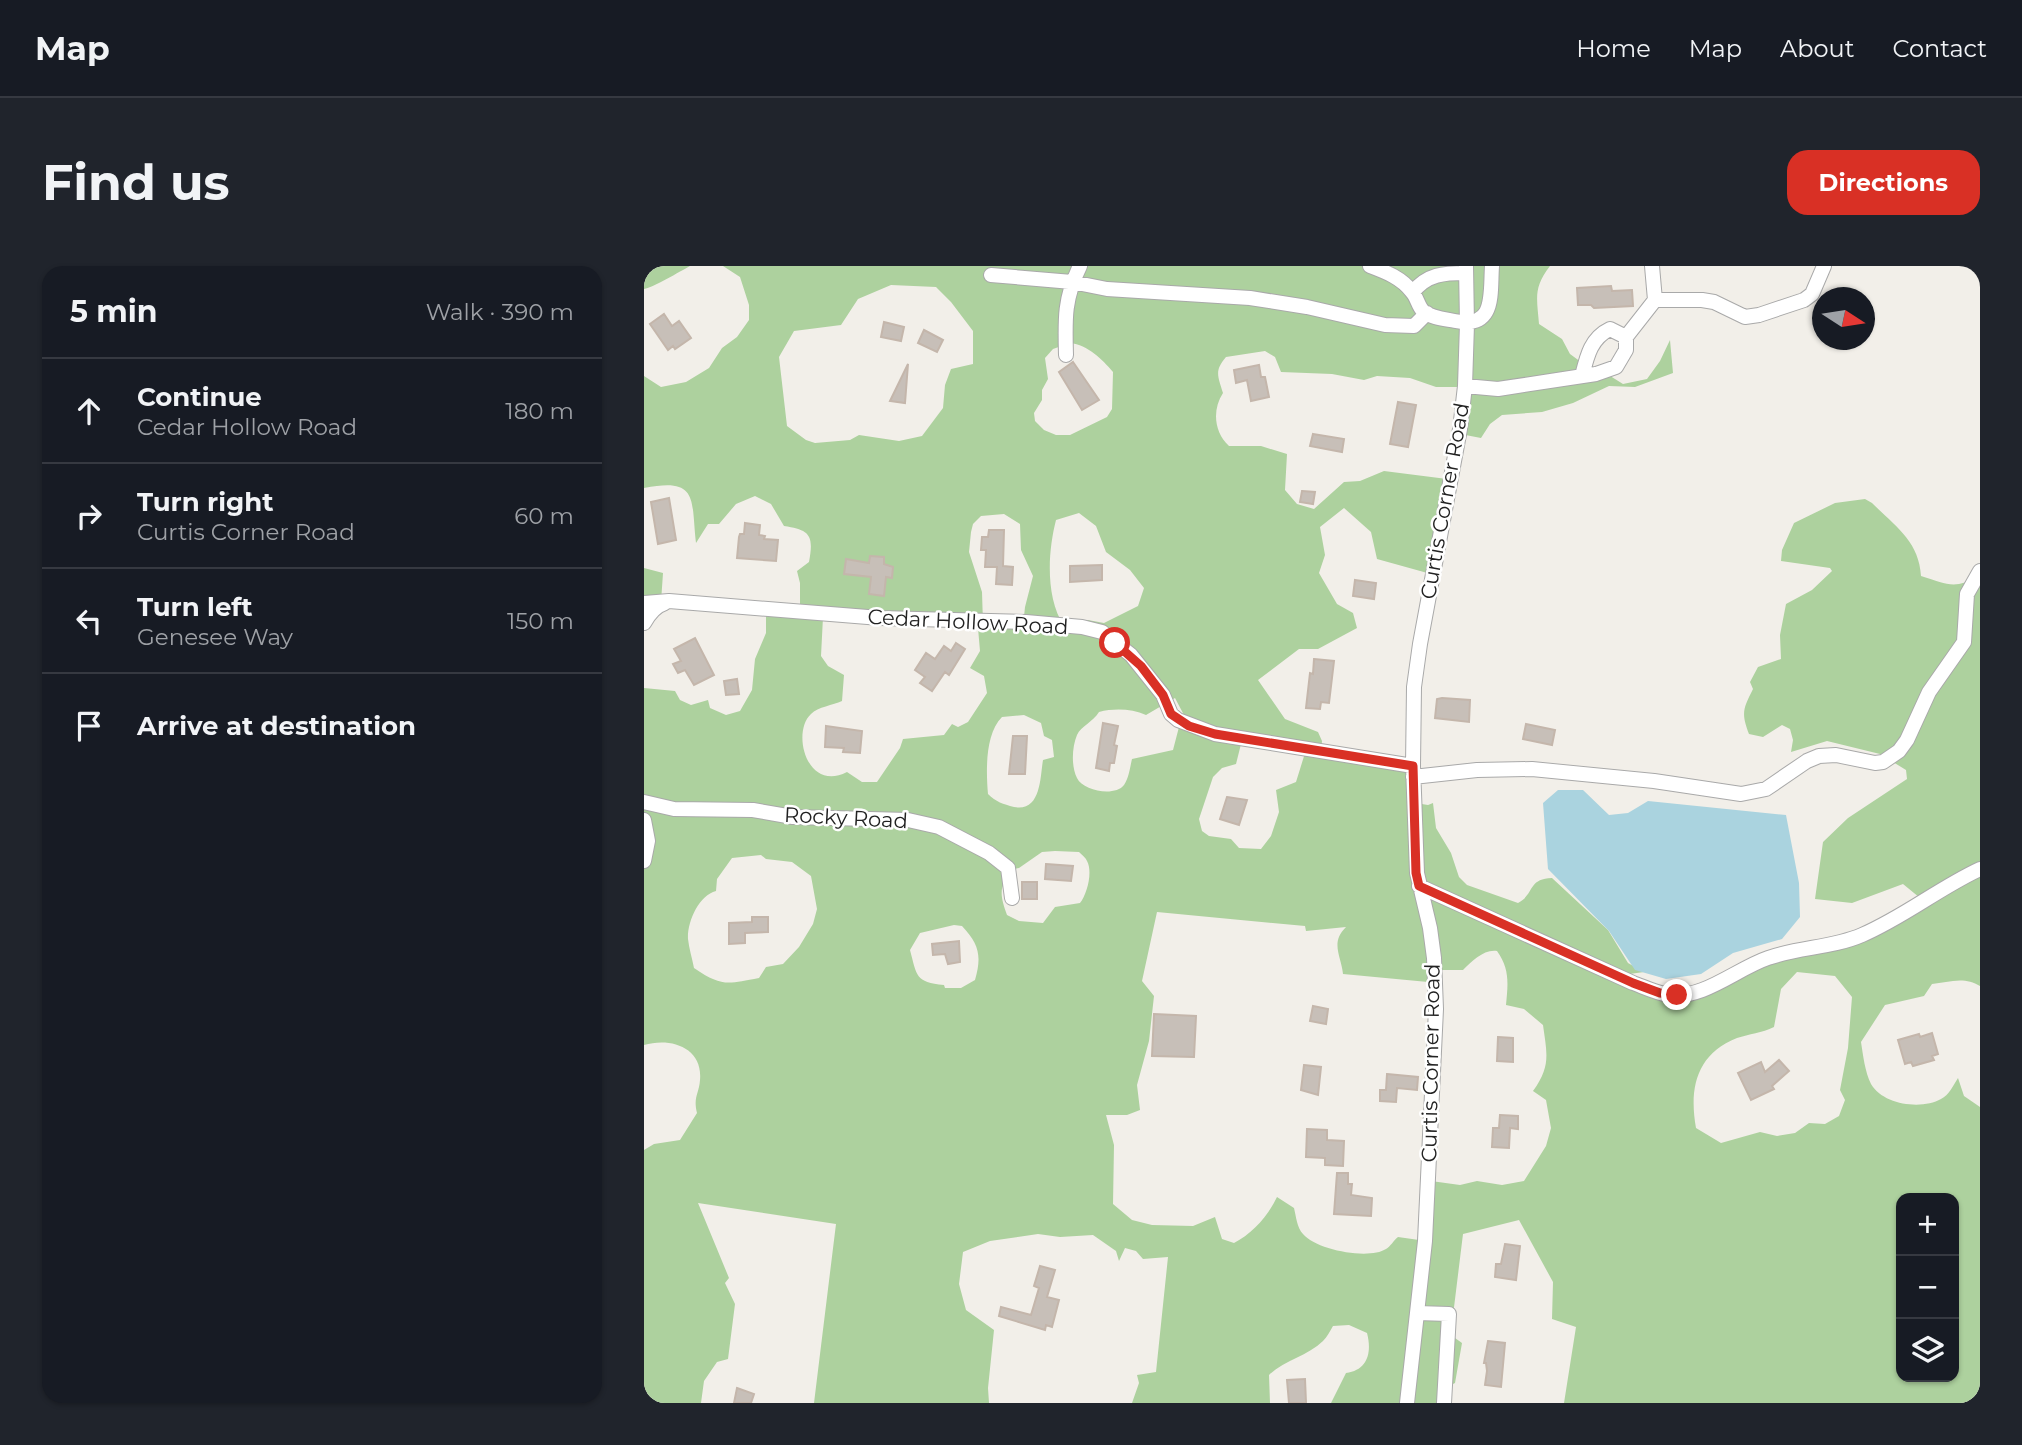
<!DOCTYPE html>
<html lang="en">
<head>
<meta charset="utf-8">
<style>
  :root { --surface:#171b24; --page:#20242c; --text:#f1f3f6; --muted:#9ea1a6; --line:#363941; --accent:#d93025 }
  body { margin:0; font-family:Montserrat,sans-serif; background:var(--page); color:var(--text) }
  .controls { position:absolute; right:21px; bottom:21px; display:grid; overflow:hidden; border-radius:14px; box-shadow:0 2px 5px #0004 }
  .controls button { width:63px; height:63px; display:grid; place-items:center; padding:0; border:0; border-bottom:2px solid var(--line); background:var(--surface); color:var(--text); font:35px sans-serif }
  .compass { position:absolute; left:1168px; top:21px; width:63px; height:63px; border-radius:50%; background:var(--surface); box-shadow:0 2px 5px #0004; rotate:102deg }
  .stop { position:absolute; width:21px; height:21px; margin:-16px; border:5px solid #d93025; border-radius:50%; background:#fff }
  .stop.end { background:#d93025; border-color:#fff; box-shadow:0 2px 7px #0008 }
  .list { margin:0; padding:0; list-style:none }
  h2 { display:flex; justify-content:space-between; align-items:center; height:91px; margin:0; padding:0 28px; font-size:30px }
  h2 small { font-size:23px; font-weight:400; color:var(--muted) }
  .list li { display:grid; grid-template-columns:46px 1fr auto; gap:21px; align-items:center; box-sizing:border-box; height:105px; padding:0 28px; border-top:2px solid var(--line) }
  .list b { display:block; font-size:26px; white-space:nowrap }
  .list p { margin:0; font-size:23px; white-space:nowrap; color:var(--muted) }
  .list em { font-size:23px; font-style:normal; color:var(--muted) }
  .icon { flex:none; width:38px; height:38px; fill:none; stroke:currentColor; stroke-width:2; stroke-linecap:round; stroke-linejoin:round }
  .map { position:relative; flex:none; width:1336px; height:1137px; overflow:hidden; border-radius:21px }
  header { display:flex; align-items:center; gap:42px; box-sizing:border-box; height:98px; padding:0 35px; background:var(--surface); border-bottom:2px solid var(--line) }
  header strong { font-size:33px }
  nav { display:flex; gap:38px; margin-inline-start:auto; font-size:24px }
  .intro { display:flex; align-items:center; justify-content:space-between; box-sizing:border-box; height:168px; padding:0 42px }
  h1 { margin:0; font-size:49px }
  .button { padding:18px 32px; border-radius:21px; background:var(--accent); color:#fff; font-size:24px; font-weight:700 }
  main { display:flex; gap:42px; padding:0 42px }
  aside { flex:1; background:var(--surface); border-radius:21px; box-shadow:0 2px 5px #0004 }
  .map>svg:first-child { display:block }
</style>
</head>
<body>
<header>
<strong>Map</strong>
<nav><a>Home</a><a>Map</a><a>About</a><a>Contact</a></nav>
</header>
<div class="intro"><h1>Find us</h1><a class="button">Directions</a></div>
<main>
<aside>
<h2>5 min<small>Walk · 390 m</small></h2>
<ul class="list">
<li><svg class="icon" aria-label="ahead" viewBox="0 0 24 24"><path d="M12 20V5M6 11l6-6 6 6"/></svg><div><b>Continue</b><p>Cedar Hollow Road</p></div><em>180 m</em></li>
<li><svg class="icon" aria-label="right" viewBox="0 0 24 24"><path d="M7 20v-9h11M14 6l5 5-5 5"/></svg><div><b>Turn right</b><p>Curtis Corner Road</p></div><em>60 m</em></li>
<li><svg class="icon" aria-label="left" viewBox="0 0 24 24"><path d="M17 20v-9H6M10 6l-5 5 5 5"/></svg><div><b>Turn left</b><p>Genesee Way</p></div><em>150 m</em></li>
<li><svg class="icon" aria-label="arrive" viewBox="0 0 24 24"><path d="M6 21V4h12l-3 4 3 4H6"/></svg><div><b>Arrive at destination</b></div></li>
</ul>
</aside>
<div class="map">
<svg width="1336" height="1137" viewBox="0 0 1336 1137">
  <rect width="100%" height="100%" fill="#f2efe9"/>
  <path fill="#add19e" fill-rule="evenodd" d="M0 0H46C35 6 10 21 0 23Z
    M79 0H906C889 22 893 32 895 58L918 73 926 88 941 99 955 103 979 118 1003 113 1016 95 1026 74 1029 107 991 121 965 120 929 137 898 146 858 149 846 158 837 172 811 167 815 121H792L766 112 733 110 720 114 688 108 637 106 631 91 621 85 582 91C570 105 574 110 579 127 568 144 570 166 585 180H617L643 188 641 224 653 238 670 243 700 216 716 215 740 205 803 213 787 308 733 293 727 266 700 242 676 261 681 289 675 307 693 338 709 347 713 362 674 383H655L614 414 641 453 674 466 678 475 677 487 763 505 765 536 784 539 789 537 792 562 807 587 815 611 823 619 874 637C891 628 883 613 908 612L964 664 984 697 1000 706 978 709 1032 730 1126 692 1182 681 1281 636 1259 618 1208 637 1171 633 1179 576 1204 552 1263 513 1262 504 1236 488 1183 475 1147 486 1149 474 1146 463 1138 459 1119 471 1105 468C1097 447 1099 443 1109 423L1106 416 1114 401 1137 393 1136 369 1142 338 1168 324 1188 305 1186 302 1137 295 1138 284 1150 257 1191 237 1221 233 1228 237C1251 260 1275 275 1277 310 1304 318 1309 324 1336 310V720C1321 710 1304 716 1288 718L1280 730 1241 739 1217 776C1219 789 1221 806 1227 818 1239 839 1278 844 1297 833 1305 829 1309 820 1314 812L1320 830 1336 841V1137H920L932 1061 908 1053 909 1016 875 954 819 968 806 1074 811 1072 818 1077 811 1117 807 1119 802 1137H687L702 1107C724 1104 728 1086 723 1067L705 1059 689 1060C686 1065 683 1071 679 1075 664 1090 640 1094 625 1109L626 1137H488L495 1117 493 1109 512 1106 524 991 499 993 492 985 481 982 475 995 472 985 449 969 416 971 394 968 346 975 319 986 315 1018 322 1044 350 1064 344 1122 345 1137H170L192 958 54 937 85 1012 81 1017 91 1038 84 1093 73 1096 60 1115 57 1137H0V884L10 878 36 874 53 847C49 831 55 828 56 814 59 781 26 771 0 779V422L31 425 36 434 47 439 64 434 66 442 82 449 96 445 108 424 111 393 122 367V347L156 345V317L153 305 165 296C170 269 166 264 140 260L127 238 111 230 92 238 75 258H64L52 277C47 233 55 211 0 222V110L17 121 42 116 65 102 78 82 93 71 105 54V39L96 11ZM247 19 292 21 307 36 329 65V98L307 103 301 119 299 142 278 170 255 175 215 169 206 174 171 177 162 174 143 160 135 91 150 65 197 59 214 33ZM426 77C444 79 458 93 469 106L468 143 463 151 426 169H412L400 164 391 155 390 147 398 134V124L404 113 401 92 409 83ZM435 247 452 260 462 286 486 304 500 322 494 340 460 357 444 354 420 360C401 331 404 285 412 254ZM360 248 376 258 377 284 389 310 381 341 379 360 339 358 338 326 325 286 327 266 329 258 337 250ZM179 351 334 362 336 385 326 402 340 410 343 427 324 456 314 461 308 458 300 469 259 473 256 482 233 516H218L203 506C163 527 147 466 167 448 174 441 189 439 198 435L200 409 184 400 177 390ZM531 432 541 451 535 461 529 484 488 493C486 501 485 512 480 519 471 531 439 525 433 512 427 500 428 481 433 469 437 460 449 456 455 446 471 442 488 443 502 449ZM380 449 397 457 400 470 408 474 410 491 399 494C396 512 397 546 370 541 359 538 352 536 344 528 342 505 341 468 358 451ZM598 474 661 487 652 516 632 524 635 546 627 570 617 583 595 582 587 573 565 570 558 565 555 553 569 511 578 502 592 498ZM411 585 435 586C438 589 442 592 443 595 449 606 443 628 436 637L411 641 399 657 375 655 363 649C355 627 355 620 370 603L375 602 398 586ZM117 589 122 593 148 596 167 610 173 643 169 658 155 681 139 698 122 701 115 712C83 718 78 721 50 702 48 692 45 682 44 673 43 656 55 629 72 625L73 613 88 592ZM513 646 661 660 662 665 702 661C686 677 697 689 699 708L784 716 791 714 793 704H819C828 695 840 683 853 685 866 703 864 718 862 739L880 743 899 759C903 788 907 800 889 825L902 834 907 862 902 880 880 915 858 919 833 915 816 919 787 915 782 975 754 971C750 974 746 981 742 983 725 994 672 984 659 968 653 962 652 950 650 942L633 931C624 950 608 968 590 977L578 973 571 951 549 960 508 959 488 954 469 938 470 879 462 849H483L496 844 493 819 505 775 510 730 498 715ZM310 659 318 660C335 678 338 690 331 714L317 722H301L300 719C271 716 273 710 266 684L276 667ZM1153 706 1191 710 1208 731 1204 782 1196 824 1201 834 1195 850 1181 858 1165 857 1151 867 1133 870 1116 866 1077 877 1052 862C1045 823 1052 788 1093 772 1105 768 1118 767 1130 761L1137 723ZM1257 932H1310V1111H1257Z
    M0 302 19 307 17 336 0 364Z"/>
  <path fill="#aad3df" d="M914 524H939L965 549 984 547 1004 535 1142 549 1155 617 1156 651 1138 673 1089 687 1057 708 1022 713 991 704 965 665 904 603 899 537Z"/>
  <path fill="#c7bfb8" stroke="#c4b6ab" stroke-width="2" d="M967 20 968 25 988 24 989 40 950 42 947 39H934L933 22Z
    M20 48 28 60 35 55 47 72 31 83 29 80 24 84 6 58Z
    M240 56 260 61 257 75 237 71Z
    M280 64 299 74 293 86 274 77Z
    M429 96 455 134 438 144 415 106Z
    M264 98 261 137 246 135Z
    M615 99 617 111H621L625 131 607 135 603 114 592 117 590 104Z
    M754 136 772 139 764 181 746 178Z
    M669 168 700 173 698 186 666 180Z
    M658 225 671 226 669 238 656 236Z
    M25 232 32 274 14 278 7 236Z
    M101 257 116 259 115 269 121 270 120 273 134 274 132 295 93 292 95 271 96 268H100Z
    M345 264H360L359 300 369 301 368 319 352 318 353 301H341L342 284H337L338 271H344Z
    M226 290 240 291V298L249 301 248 312 242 311 240 330 225 328 227 311 200 308 202 293 225 297Z
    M458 299V314L426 316V300Z
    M711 314 732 317 730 333 709 330Z
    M51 372 70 409 50 419 41 404 34 407 29 398 37 395 30 383Z
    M312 377 321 383 305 409 301 406 288 425 276 417 281 411 271 404 282 387 291 393 300 380 307 385Z
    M670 393 690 395 685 437 677 436 676 443 662 442 666 407 669 408Z
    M93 413 95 428 82 429 80 415Z
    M798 432 826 434 825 456 791 452 793 433Z
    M459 457 474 460 470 479 473 480 470 497H466L465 505 452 502Z
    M882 458 911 464 908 479 879 473Z
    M182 460 218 465 216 487 199 486 200 482 181 481Z
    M369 470H383L381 508H365Z
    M583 531 603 534 595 559 576 553Z
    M402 598 429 600 427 615 401 613Z
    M378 616H393V633H378Z
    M108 651H124V666L101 667V677L85 678V657L108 656Z
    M315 675 316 696 304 698 301 688 289 689 288 678Z
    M669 740 684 743 682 758 666 755Z
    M510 748 552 750 550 791 508 790Z
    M1288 767 1294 788 1288 790 1290 794 1269 800 1267 796 1261 798 1254 774 1275 768 1276 771Z
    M854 771 869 772V796L853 795Z
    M1135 794 1145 805 1128 820 1130 823 1107 834 1094 807 1117 796 1121 806Z
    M660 799 677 801 674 829 657 824Z
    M743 808 774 811 773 824 753 822 752 836 736 835V824H742Z
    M856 849 874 850V863L866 862 865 882 848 881 849 862H855Z
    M663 863 683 864V874L700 875 699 900 681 899V892L662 891Z
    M693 907H704V918H708L707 929 728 932 727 950 690 948Z
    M861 978 876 980 872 1014 851 1011 852 998H857Z
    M396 1000 411 1004 403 1031 415 1034 408 1061 402 1059 401 1064 355 1050 357 1041 387 1049 395 1022 390 1020Z
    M844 1075 861 1077 857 1121 841 1119 843 1105 842 1097H840Z
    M661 1113 662 1137H645L643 1114Z
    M93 1122 110 1128 107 1137H90Z"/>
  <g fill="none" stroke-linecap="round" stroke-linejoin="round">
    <defs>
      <path id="minor" d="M726 0C742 6 758 12 768 26 773 31 774 40 779 45 787 52 801 53 811 55 852 63 846 29 848 0
        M1008 0 1011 34
        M347 9 428 16 463 23 606 32 663 41 741 59 770 60 783 47
        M769 26C783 8 800 7 822 7
        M982 71 1011 34H1058L1070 36 1101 51 1115 49 1160 34 1168 28 1180 0
        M422 89C421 54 420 32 436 0
        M821 120 854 123 952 108 972 101 982 84V71L966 63C947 72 943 90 938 110
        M0 337 25 335 236 352 382 356 438 361 458 366 487 389 519 429 527 448 534 454 571 468 769 500
        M0 357C5 348 11 340 21 337
        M769 511 833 504 888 503 1010 515 1097 528 1122 523 1163 495 1175 490 1192 489 1231 497 1239 496 1255 485 1263 474 1285 426 1320 376 1323 328 1336 305
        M0 536 30 543 109 544 149 551 264 554 295 561 345 587 364 602 368 632
        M0 554 4 575 0 595
        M775 620 989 717C1000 721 1012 727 1025 729 1060 733 1092 703 1124 692 1155 681 1188 682 1218 669 1260 651 1295 622 1336 603
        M773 1047 805 1048 800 1137
        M763 1137 781 975 792 743 790 692 786 662 773 607 769 500 770 421 776 378 816 163 821 120 823 58 822 0"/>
    </defs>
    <use href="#minor" stroke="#a9a9a9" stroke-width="16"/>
    <use href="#minor" stroke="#fff" stroke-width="14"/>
  </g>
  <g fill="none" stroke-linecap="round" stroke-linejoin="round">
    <path stroke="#d93025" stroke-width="9" d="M471 377 497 400 519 429 527 448 545 460 571 468 769 500 772 607 775 620 989 717 1016 727 1033 729"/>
  </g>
  <g text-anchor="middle" stroke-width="5" stroke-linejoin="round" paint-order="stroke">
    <g font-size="21" fill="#222" stroke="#fff">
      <text transform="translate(801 235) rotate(-80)" y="7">Curtis Corner Road</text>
      <text transform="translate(324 356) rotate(3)" y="7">Cedar Hollow Road</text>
      <text transform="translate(202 552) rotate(3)" y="7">Rocky Road</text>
      <text transform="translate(787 797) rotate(-89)" y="7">Curtis Corner Road</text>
    </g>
  </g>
</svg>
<div class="controls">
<button>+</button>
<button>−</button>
<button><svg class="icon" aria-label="layers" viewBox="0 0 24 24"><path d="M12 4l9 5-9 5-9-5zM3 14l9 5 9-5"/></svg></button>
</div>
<svg class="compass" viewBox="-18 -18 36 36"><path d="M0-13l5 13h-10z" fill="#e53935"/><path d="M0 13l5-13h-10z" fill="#9ea1a6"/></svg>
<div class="stop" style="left:471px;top:377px"></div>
<div class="stop end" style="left:1033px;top:729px"></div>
</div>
</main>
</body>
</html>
